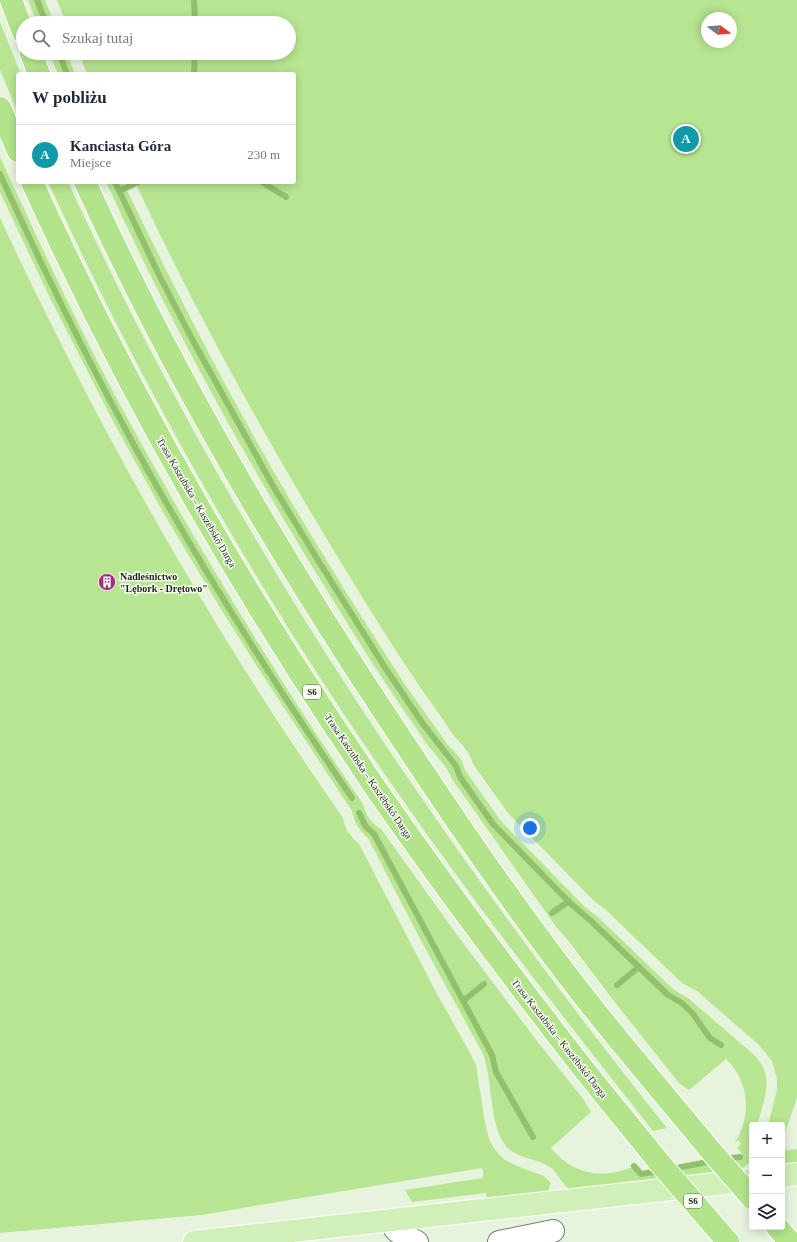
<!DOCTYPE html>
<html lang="pl">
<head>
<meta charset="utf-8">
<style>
  :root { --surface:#fff; --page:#f2f2f3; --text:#1f2937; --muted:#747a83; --line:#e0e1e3; --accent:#111827 }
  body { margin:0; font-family:"Times New Roman",serif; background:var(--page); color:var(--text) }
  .controls { position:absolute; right:12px; bottom:12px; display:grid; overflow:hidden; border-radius:4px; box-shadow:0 2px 10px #0003 }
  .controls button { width:36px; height:36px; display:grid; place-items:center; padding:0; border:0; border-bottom:1px solid var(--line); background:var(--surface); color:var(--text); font:20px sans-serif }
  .compass { position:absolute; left:701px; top:12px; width:36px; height:36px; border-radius:50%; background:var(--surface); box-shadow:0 2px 10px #0003; rotate:106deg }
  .you { position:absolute; left:530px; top:828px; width:14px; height:14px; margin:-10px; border:3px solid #fff; border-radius:50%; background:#1a73e8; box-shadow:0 0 0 6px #1a73e833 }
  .badge { display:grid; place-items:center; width:26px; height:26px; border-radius:50%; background:var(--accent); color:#fff; font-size:13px; font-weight:700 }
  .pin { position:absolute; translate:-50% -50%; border:2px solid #fff; box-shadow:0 1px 4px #0006 }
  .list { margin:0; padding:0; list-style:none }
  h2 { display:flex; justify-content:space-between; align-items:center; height:52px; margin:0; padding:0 16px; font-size:17px }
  h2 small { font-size:13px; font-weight:400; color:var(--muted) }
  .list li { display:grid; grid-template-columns:26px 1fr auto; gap:12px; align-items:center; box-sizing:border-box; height:60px; padding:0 16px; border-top:1px solid var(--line) }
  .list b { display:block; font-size:15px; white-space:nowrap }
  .list p { margin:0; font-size:13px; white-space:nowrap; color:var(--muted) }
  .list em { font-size:13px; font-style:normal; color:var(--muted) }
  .icon { flex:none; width:22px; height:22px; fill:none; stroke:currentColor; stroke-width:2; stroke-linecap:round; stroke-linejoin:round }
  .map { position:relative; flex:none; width:797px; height:1242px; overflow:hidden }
  .search { position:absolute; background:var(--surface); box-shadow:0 2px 10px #0003; left:16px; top:16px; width:280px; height:44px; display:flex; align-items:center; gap:10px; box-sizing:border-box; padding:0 14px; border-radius:22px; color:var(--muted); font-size:15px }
  .panel { position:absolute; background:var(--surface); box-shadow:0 2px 10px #0003; left:16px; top:72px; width:280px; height:112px; border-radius:4px }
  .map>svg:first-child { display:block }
</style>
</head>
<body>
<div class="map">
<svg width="797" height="1242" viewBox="0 0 797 1242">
  <rect width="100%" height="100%" fill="#e7f4dd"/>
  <path fill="#b7e591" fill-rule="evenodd" d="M28 0H45L54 23H37Z
    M57 0H797V1098L782 1141V1125H768L777 1090V1078L772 1061 759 1045 697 991 682 983 606 910 593 900 508 813 473 764C470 753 464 747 457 739 450 732 445 722 439 714 411 675 385 634 359 592 277 459 201 324 135 182H294V74H87L79 53H289V23H66ZM707 18H731V42H707Z
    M0 22 21 74H18V113L0 70Z
    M49 53H67L75 74H58Z
    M0 157C35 234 71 311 110 386 187 530 271 669 363 804 366 815 370 822 381 829L460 939 537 1041 584 1100 591 1112 551 1148C573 1175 603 1180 635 1166L641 1173 735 1158 743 1155 737 1148 741 1144 738 1140 734 1144C752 1116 750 1082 726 1059L689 1090 679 1083 617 1005 567 939 557 928 452 779C448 768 442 763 435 754 429 747 423 739 418 731 389 689 360 645 333 600 249 466 172 326 106 182H123C183 307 246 429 319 548 346 593 375 638 404 683 418 703 433 724 447 744L454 751 462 761 465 770 500 820 585 907 598 917 674 990 688 998 753 1054C776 1075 764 1100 757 1125H752V1157C749 1165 744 1167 737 1171L573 1190C562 1187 559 1173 550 1167 538 1159 522 1159 510 1150 488 1133 494 1079 482 1052L418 935 368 838C359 830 354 822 352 811L258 668 219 606 164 514 114 423 49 296 0 192Z
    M48 182H68C224 523 434 836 667 1128L653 1131C566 1021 480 911 400 796 264 603 147 397 48 182Z
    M0 218C97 427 211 629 343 818 345 829 350 836 359 844L436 992 470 1053 476 1065 485 1123 490 1142 496 1151 505 1160 522 1168 544 1176 551 1183 548 1191 542 1194 487 1201 486 1193 412 1202 405 1190 483 1178V1170L481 1168 201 1215 0 1233Z
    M797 1149V1164L782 1166V1151Z"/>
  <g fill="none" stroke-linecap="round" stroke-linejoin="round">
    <path stroke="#93c06d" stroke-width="6" d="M37 0 46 23
      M194 0 195 23
      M59 53 67 74
      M194 74 195 53
      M0 174C42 267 87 359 136 449 202 569 275 685 352 798
      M115 182 159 275 192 339 273 486 316 557 384 666 423 724 456 766 460 777 493 824 570 903 592 922 668 995 682 1003 693 1014 710 1038 721 1045
      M262 182 286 197
      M119 191 138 182
      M359 813 366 827 374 834 492 1055 496 1072 533 1137
      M552 913 569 901
      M617 985 639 967
      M463 1001 484 984
      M724 1159 740 1157
      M634 1166 641 1174 660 1171
      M671 1169 713 1161"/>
    <defs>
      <path id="minor" d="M393 1220 395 1229 398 1232 417 1242
        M499 1242 553 1231"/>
      <path id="major" d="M782 1176 797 1174
        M194 1242 752 1180"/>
      <path id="highway" d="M11 0 23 32
        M31 53 39 74
        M0 108 18 151
        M32 182C118 372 221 555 336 729 354 755 370 781 388 806 440 880 493 952 548 1023 583 1070 621 1115 658 1161
        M85 182C171 371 276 550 391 723 453 817 516 910 585 998 626 1050 669 1100 711 1151
        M777 1227 790 1242"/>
    </defs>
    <use href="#minor" stroke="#737e6a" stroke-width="24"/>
    <use href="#major" stroke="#fff" stroke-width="24"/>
    <use href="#highway" stroke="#fff" stroke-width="24"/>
    <use href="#minor" stroke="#fff" stroke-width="22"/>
    <use href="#major" stroke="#d1efb9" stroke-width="22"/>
    <use href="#highway" stroke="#b3e48b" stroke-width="22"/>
    <defs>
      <path id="highway-bridge" d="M711 1151 752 1198
        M658 1161 728 1242"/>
    </defs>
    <use href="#highway-bridge" stroke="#fff" stroke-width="24" stroke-linecap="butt"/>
    <use href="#highway-bridge" stroke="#b3e48b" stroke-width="22"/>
  </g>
  <defs>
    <symbol id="building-disc" viewBox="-11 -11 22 22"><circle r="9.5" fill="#a52c82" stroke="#f7fff1"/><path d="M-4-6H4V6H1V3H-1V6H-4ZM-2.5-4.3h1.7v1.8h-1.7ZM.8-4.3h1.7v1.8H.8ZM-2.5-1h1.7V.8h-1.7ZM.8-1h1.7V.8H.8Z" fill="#fff"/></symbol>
  </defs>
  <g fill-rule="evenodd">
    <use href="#building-disc" x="97" y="572" width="20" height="20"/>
  </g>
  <g text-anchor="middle" stroke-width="3" stroke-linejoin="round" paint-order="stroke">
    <g fill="#f7fff1" stroke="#5e645a" stroke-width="1">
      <rect x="303" y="685" width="18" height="14" rx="3"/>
      <rect x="684" y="1194" width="18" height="14" rx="3"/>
    </g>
    <g font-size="9" font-weight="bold" fill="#1c2119">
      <text x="312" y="695">S6</text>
      <text x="693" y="1204">S6</text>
    </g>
    <g font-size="10" fill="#1c2119" stroke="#f7fff1">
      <text transform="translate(197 502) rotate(60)" y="4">Trasa Kaszubska – Kaszëbskô Darga</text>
      <text transform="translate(369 776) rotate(56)" y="4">Trasa Kaszubska – Kaszëbskô Darga</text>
      <text transform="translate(560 1038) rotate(52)" y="4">Trasa Kaszubska – Kaszëbskô Darga</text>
    </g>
    <g font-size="10" font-weight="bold" fill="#1c2119" stroke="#f7fff1" text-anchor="start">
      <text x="120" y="580">Nadleśnictwo<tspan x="120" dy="12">"Lębork - Drętowo"</tspan></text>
    </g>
  </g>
</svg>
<div class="controls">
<button>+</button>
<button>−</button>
<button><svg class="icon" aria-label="layers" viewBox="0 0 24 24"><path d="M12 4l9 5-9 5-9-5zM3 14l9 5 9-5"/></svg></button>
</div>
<svg class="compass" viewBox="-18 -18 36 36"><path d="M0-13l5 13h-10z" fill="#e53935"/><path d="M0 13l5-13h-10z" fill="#747a83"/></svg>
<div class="you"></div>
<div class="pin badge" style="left:686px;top:139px;background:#0f9aa8">A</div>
<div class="search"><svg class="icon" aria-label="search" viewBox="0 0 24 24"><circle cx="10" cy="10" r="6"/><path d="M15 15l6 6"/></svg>Szukaj tutaj</div>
<section class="panel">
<h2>W pobliżu<small></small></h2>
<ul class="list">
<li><span class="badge" style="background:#0f9aa8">A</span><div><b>Kanciasta Góra</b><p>Miejsce</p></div><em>230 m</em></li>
</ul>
</section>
</div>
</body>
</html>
